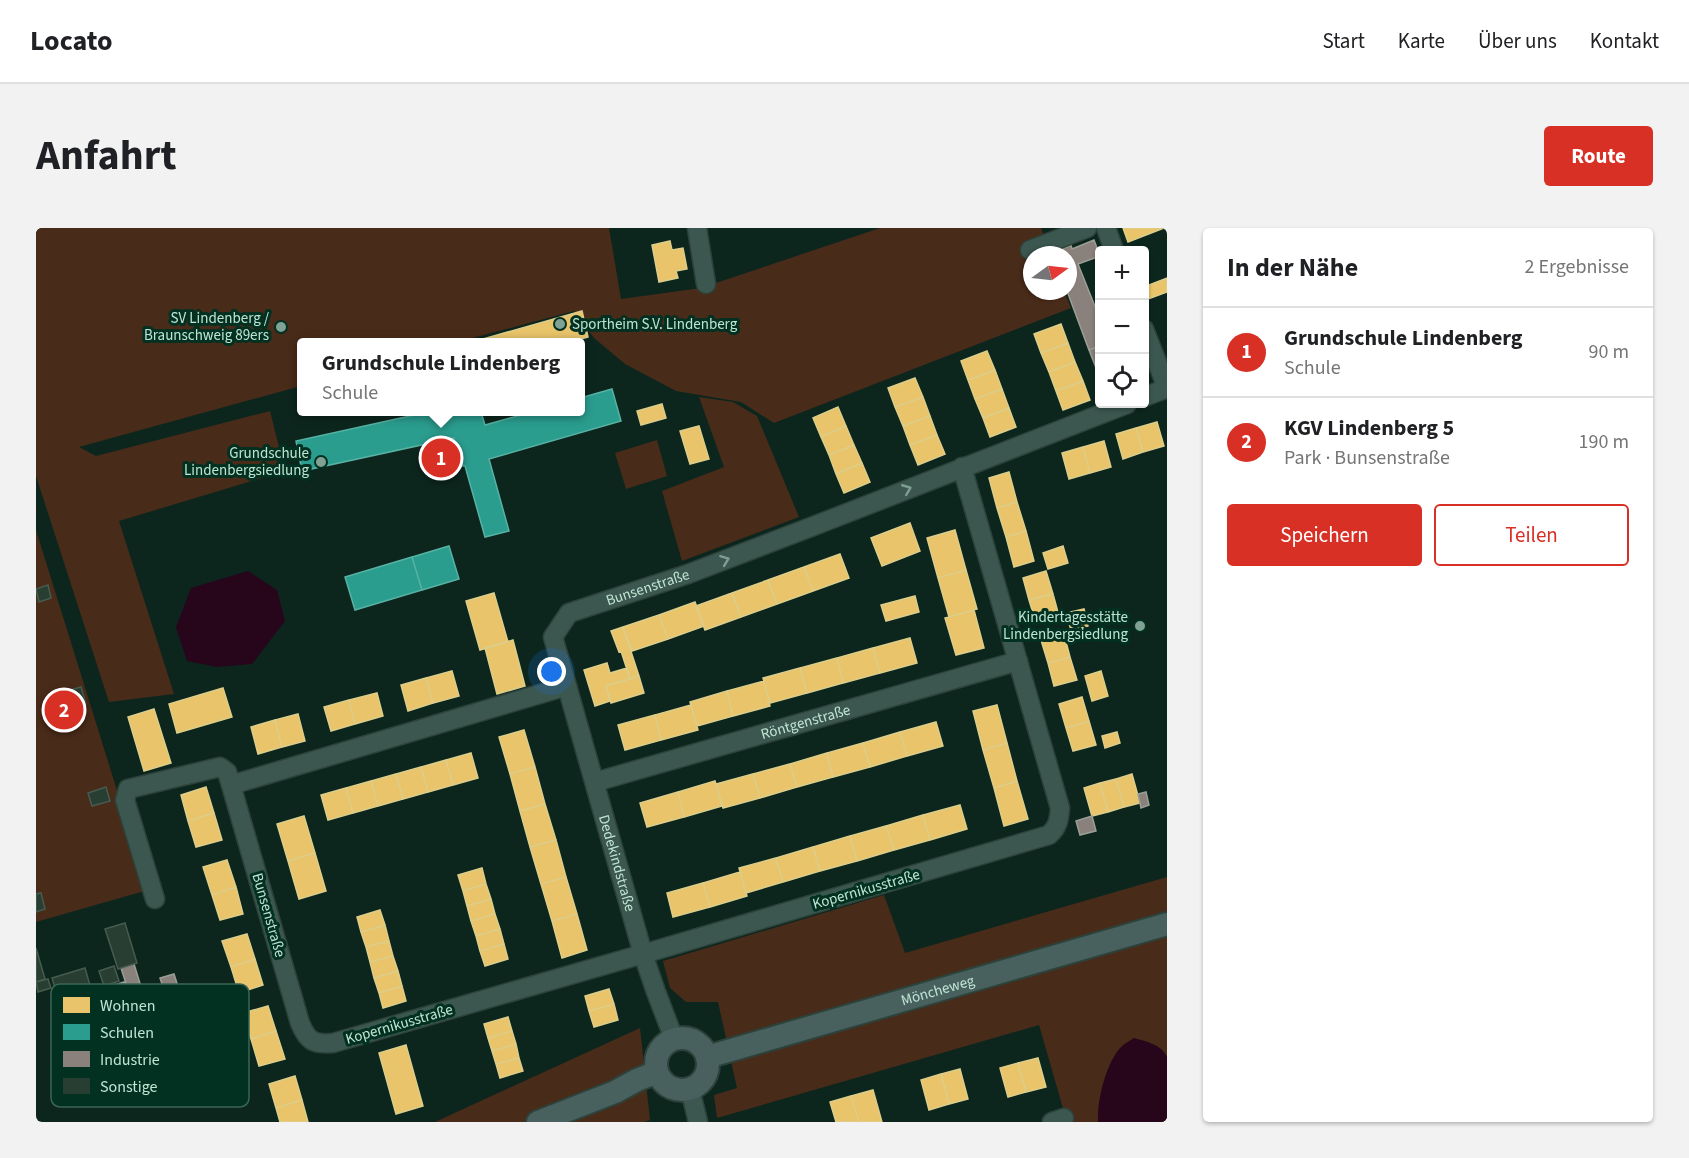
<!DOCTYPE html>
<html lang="de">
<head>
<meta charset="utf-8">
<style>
  :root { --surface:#fff; --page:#f2f2f2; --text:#202124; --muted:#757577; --line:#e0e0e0; --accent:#d93025 }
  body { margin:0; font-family:"Source Sans 3",sans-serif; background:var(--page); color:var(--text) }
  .controls { position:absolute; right:18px; top:18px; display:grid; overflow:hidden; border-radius:6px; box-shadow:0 2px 4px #0004 }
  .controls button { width:54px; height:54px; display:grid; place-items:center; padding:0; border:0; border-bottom:2px solid var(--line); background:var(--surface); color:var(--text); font:30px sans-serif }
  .compass { position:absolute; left:987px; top:18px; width:54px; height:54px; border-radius:50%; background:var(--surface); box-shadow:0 2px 4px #0004; rotate:75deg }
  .you { position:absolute; left:516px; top:444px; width:21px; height:21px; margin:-15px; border:4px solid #fff; border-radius:50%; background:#1a73e8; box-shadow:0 0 0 9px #1a73e833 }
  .badge { display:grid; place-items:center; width:39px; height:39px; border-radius:50%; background:var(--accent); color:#fff; font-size:20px; font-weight:700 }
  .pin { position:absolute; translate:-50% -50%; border:3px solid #fff; box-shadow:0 2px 6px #0006 }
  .popup { position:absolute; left:261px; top:110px; width:288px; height:78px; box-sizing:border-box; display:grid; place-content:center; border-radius:6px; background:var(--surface); filter:drop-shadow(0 2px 4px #0005); font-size:20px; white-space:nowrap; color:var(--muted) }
  .popup b { font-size:22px; color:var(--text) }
  .popup::after { content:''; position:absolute; left:50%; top:100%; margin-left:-12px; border:12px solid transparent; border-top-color:var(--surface) }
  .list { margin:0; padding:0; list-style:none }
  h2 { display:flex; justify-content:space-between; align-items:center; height:78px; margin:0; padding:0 24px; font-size:26px }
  h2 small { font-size:20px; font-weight:400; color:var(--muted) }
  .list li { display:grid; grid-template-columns:39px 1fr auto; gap:18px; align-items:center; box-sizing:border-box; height:90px; padding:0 24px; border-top:2px solid var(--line) }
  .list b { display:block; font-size:22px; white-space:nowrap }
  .list p { margin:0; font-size:20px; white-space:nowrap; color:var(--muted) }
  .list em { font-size:20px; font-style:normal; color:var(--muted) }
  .actions { display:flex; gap:12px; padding:18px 24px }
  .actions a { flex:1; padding:14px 0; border:2px solid var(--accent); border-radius:6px; text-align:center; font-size:21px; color:var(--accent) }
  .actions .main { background:var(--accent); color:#fff }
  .icon { flex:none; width:33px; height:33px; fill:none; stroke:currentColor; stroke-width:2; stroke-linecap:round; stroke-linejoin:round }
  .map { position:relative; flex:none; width:1131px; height:894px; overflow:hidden; border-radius:6px }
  header { display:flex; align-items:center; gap:36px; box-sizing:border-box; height:84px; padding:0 30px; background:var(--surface); border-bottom:2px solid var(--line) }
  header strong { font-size:28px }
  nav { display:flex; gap:33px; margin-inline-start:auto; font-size:21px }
  .intro { display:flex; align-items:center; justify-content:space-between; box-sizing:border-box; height:144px; padding:0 36px }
  h1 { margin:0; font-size:42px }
  .button { padding:15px 27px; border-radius:6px; background:var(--accent); color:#fff; font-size:21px; font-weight:700 }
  main { display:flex; gap:36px; padding:0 36px }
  aside { flex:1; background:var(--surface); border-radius:6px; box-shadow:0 2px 4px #0004 }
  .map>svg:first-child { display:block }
</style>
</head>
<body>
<header>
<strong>Locato</strong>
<nav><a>Start</a><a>Karte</a><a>Über uns</a><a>Kontakt</a></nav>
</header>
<div class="intro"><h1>Anfahrt</h1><a class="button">Route</a></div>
<main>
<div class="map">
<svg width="1131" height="894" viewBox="0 0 1131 894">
  <rect width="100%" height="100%" fill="#0c261e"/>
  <path fill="#492b19" d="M0 0H573L585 71 665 60 844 0H1005L1015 27H996V63H1028L1035 80 738 195 705 174 640 163 589 136 558 110 538 83 422 114 266 115 265 158 43 219 60 228 234 183 249 243 83 293 138 466 73 474 0 248Z
    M663 169 697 174 721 188 763 289 646 333 626 263 688 239Z
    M621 212 631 248 590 261 579 225Z
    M0 302 112 662 0 694Z
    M1131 649V894H1031L1003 797 681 890 678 867 701 860 682 774H650L634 760 627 733 848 667 869 725Z
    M604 800 614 892 608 894H399Z"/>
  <path fill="#27051b" d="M212 343 241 362 249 393 216 436 181 439 151 433 140 399 155 360Z
    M1098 810C1111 814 1125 816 1131 829V894H1062C1061 872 1070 834 1086 818 1089 815 1094 813 1098 810Z"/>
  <path fill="#e9c46a" stroke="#dcce8a" stroke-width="1.5" d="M1087 0H1128L1092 14Z
    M634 13 636 22 647 20 651 41 640 43 642 50 623 54 616 17Z
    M1131 50V64L1112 71 1108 59Z
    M546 83 552 109 531 115H433Z
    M1025 96 1032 115 1005 125 998 106Z
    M1032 115 1039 134 1013 144 1005 125Z
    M951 123 959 142 932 152 925 133Z
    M1039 134 1047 153 1020 163 1013 144Z
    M959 142 966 161 939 171 932 152Z
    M879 150 887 169 859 179 852 160Z
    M1047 153 1054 172 1027 182 1020 163Z
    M966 161 973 180 947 190 939 171Z
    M887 169 894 188 867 198 859 179Z
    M626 176 630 190 605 197 601 183Z
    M802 179 810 198 785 209 777 190Z
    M973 180 980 199 954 209 947 190Z
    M894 188 901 207 874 217 867 198Z
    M1121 194 1128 218 1107 224 1100 200Z
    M663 198 673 231 654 236 644 203Z
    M810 198 818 217 793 227 785 209Z
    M1100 200 1107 224 1087 231 1080 206Z
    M901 207 909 226 882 237 874 217Z
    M1068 213 1075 239 1054 245 1047 219Z
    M818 217 826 235 800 246 793 227Z
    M1047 219 1054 245 1033 251 1026 225Z
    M826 235 834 254 808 265 800 246Z
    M973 244 981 274 961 280 953 250Z
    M981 274 990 303 970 309 961 280Z
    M874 295 884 323 846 338 835 310Z
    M919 302 930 342 902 350 891 310Z
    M990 303 998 333 978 339 970 309Z
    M1027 318 1032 335 1012 341 1007 325Z
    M804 326 813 350 777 363 768 339Z
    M768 339 777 363 741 376 732 352Z
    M930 342 941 381 913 389 902 350Z
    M1010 343 1017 366 993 372 987 350Z
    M732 352 741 376 705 389 696 365Z
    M458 365 472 414 444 422 430 373Z
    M696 365 705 389 669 402 660 378Z
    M1017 366 1023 388 1000 395 993 372Z
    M879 368 883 384 850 393 845 377Z
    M659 374 668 398 632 411 623 387Z
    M1048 381 1052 398 1035 402 1030 385Z
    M938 382 948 420 920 427 909 390Z
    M623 387 632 411 596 423 587 399Z
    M587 399 603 448 594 451 585 423 583 424 575 403Z
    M1028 406 1034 429 1012 435 1005 412Z
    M874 410 881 435 844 445 837 420Z
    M477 412 489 458 461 466 449 420Z
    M837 420 844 445 807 455 801 430Z
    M1034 429 1041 452 1018 458 1012 435Z
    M801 430 807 455 771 465 764 440Z
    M571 435 574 445 591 440 594 451 570 458 574 473 559 478 548 442Z
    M764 440 771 465 734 475 727 450Z
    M416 443 423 468 397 475 390 450Z
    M1065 443 1072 468 1056 473 1049 448Z
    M603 448 608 465 575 475 570 458Z
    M390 450 397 475 372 483 365 457Z
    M728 453 734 478 697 488 691 463Z
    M187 460 196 489 141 505 133 476Z
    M691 463 697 488 661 498 654 474Z
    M341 465 347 488 319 496 313 472Z
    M1046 469 1053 493 1030 500 1023 476Z
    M313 472 319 496 295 503 288 479Z
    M655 477 662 502 625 512 619 487Z
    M961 477 971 515 947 522 937 483Z
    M118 481 135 535 108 543 92 489Z
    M262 486 269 513 246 519 239 492Z
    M619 487 625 512 589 522 582 497Z
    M239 492 246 519 222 526 215 499Z
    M1053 493 1060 517 1037 523 1030 500Z
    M900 494 907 518 871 528 864 504Z
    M488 502 499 539 474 546 463 509Z
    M864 504 871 528 834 539 827 515Z
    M1081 504 1084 515 1069 520 1066 508Z
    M827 515 834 539 797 549 791 525Z
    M971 515 981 553 958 560 947 522Z
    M435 525 442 550 417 557 410 532Z
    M791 525 797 549 761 559 754 536Z
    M410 532 417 557 392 564 385 539Z
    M754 536 761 559 724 570 717 546Z
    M385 539 392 564 367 571 360 546Z
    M499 539 509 576 484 583 474 546Z
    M360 546 367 571 342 578 335 553Z
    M717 546 724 570 687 580 680 556Z
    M1096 546 1104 575 1088 579 1080 551Z
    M1080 551 1088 579 1072 584 1064 555Z
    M335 553 342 578 317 585 310 560Z
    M679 553 686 578 648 589 642 564Z
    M981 553 992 591 968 598 958 560Z
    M1064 555 1072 584 1056 588 1048 560Z
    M170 559 178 585 152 593 145 567Z
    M310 560 317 585 292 592 285 567Z
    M642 564 648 589 611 599 604 575Z
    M509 576 520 612 494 619 484 583Z
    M924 577 931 601 894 612 887 587Z
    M178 585 186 612 160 619 152 593Z
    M887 587 894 612 858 622 850 598Z
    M268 588 279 625 252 633 241 596Z
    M850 598 858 622 821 633 814 608Z
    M814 608 821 633 784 643 777 619Z
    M520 612 530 649 505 656 494 619Z
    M777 619 784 643 747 654 740 630Z
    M279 625 290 663 263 671 252 633Z
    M740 630 747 654 710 665 703 640Z
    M191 632 200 659 176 667 167 639Z
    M446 640 450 656 427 663 422 647Z
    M704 644 711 668 674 679 667 655Z
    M530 649 541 686 516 693 505 656Z
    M667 655 674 679 637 689 631 665Z
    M450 656 455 671 431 678 427 663Z
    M200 659 207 686 184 692 176 667Z
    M455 671 459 686 435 693 431 678Z
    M344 682 349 697 325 704 321 689Z
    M459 686 464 701 440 708 435 693Z
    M541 686 551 722 526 730 516 693Z
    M349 697 353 713 330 719 325 704Z
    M464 701 468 716 444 723 440 708Z
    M211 706 219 731 195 739 186 713Z
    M353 713 357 728 334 734 330 719Z
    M468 716 472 731 449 738 444 723Z
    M357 728 362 743 338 750 334 734Z
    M219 731 227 757 203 765 195 739Z
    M362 743 366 758 343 765 338 750Z
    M366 758 370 773 347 780 343 765Z
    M573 761 578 776 553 783 549 768Z
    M578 776 582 792 558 799 553 783Z
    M232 778 240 803 215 811 207 785Z
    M472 789 476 803 452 810 448 796Z
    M240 803 249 831 223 838 215 811Z
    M476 803 480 816 456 823 452 810Z
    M480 816 483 830 460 836 456 823Z
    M370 817 387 878 360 886 343 825Z
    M483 830 487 843 464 850 460 836Z
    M1002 830 1010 859 990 864 982 835Z
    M982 835 990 864 972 869 964 840Z
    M924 841 932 871 913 876 905 846Z
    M905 846 913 876 893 882 885 852Z
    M259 848 266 872 240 880 233 856Z
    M837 862 846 894H823L815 868Z
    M815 868 823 894H800L794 874Z
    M266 872 272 894H244L240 880Z"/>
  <path fill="#2a9d8f" stroke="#57b2a3" stroke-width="1.5" d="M576 161 585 193 453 231 473 303 449 309 429 238H427L418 210 266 243 260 213 392 184H445L449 197 496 184H544V170Z
    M413 318 423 351 386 362 376 329Z
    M376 329 386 362 319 382 309 349Z"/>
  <path fill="#8a817c" stroke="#9a9f96" stroke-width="1.5" d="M1058 12 1064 28 1042 36 1064 91V118L1053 122 1031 63H1032V27H1017L1016 25 1035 17 1036 21Z
    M1064 118V150L1053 122Z
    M1110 564 1113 577 1105 580 1102 566Z
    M1056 588 1060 603 1044 607 1040 593Z
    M98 736 118 801 106 805 85 740Z
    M138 746 152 790 139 795 124 750Z
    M88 754 104 804 91 809 75 758Z
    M53 769 69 814 56 818 41 774Z"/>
  <path fill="#283e32" stroke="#465c4f" stroke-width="1.5" d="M12 357 15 370 3 374 0 361Z
    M45 459 50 476 37 480 31 463Z
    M70 559 74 573 56 578 52 565Z
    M5 665 9 681 0 684V666Z
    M89 695 101 735 82 741 69 701Z
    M0 720 9 751 0 754Z
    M78 738 83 753 68 758 63 743Z
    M49 740 57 768 24 777 16 750Z
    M12 751 15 760 2 764 0 754Z"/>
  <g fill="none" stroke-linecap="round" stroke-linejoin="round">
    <defs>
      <g id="minor">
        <path d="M661 0 670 56"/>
        <path d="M1070 0 1078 22"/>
        <path d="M994 22 1051 0"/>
        <path d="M1108 101 1131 160"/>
        <path d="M1108 169 1131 160"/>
        <path id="s1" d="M926 239 1024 580C1023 592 1022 599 1013 607L607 726 297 815C277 817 271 812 264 795L195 557 531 458 517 409 533 385 652 346 775 299 1091 176"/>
        <path id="s2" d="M531 458 607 726 620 764 638 811"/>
        <path id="s3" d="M559 554 982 433"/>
        <path d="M119 671 93 585 89 572 92 561 184 539 191 544 195 557"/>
        <path d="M654 861 662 894"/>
        <path d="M1016 894 1028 890"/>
      </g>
      <g id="major">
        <circle cx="646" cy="836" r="26"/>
        <path id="s4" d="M671 829 1131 696"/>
        <path d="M502 894 579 864 601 852 621 844"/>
      </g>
    </defs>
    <use href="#minor" stroke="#2d423a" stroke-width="21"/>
    <use href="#major" stroke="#2d423a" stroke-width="26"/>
    <use href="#minor" stroke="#3b574f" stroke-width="18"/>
    <use href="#major" stroke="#48605e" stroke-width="22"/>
  </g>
  <defs><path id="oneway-chevron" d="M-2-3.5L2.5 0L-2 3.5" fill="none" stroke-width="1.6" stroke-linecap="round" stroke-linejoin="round" transform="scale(1.5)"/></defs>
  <g stroke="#7d9e91">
    <use href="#oneway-chevron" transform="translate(871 261) rotate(-22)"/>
    <use href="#oneway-chevron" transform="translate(689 332) rotate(-21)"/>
  </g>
  <g fill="#80a294" stroke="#023021" stroke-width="2">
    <circle cx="524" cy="96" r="6"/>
    <circle cx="245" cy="99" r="6"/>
    <circle cx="285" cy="234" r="6"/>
    <circle cx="1104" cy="398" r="6"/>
  </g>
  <g text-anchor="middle" stroke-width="6" stroke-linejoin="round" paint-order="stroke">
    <g font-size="15" fill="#bfe4d3" stroke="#023021" text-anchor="end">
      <text x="233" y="95">SV Lindenberg /<tspan x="233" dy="17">Braunschweig 89ers</tspan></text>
      <text x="536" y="101" text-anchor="start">Sportheim S.V. Lindenberg</text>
      <text x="273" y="230">Grundschule<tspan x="273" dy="17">Lindenbergsiedlung</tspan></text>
      <text x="1092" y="394">Kindertagesstätte<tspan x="1092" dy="17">Lindenbergsiedlung</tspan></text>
    </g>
    <g font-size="15" fill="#bfe4d3" stroke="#023021">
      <text dy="5" stroke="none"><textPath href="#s1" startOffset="1934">Bunsenstraße</textPath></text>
      <text dy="5" stroke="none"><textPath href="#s3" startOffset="219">Röntgenstraße</textPath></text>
      <text dy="5" stroke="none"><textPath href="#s2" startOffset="184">Dedekindstraße</textPath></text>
      <text transform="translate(830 661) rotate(-16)" y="5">Kopernikusstraße</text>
      <text transform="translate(233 687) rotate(74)" y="5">Bunsenstraße</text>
      <text dy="5" stroke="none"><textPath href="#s4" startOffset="240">Möncheweg</textPath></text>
      <text transform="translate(363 796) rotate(-16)" y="5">Kopernikusstraße</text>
    </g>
  </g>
  <rect x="15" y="756" width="198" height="123" rx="9" fill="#023021" stroke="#3b6656" stroke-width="1.5"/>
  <rect x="27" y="769" width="27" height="16" fill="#e9c46a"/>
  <rect x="27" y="796" width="27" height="16" fill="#2a9d8f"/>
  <rect x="27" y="823" width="27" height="16" fill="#8a817c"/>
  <rect x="27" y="850" width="27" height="16" fill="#283e32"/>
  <g font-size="16" fill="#bfe4d3">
    <text x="64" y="783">Wohnen</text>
    <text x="64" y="810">Schulen</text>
    <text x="64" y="837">Industrie</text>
    <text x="64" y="864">Sonstige</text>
  </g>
</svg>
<div class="controls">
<button>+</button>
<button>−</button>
<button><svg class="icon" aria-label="locate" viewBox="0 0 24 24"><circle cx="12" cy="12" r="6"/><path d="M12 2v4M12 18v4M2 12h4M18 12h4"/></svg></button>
</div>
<svg class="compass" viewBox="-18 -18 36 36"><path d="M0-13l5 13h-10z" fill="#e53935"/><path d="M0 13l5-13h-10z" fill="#757577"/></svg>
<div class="you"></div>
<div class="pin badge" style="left:405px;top:230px">1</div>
<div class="popup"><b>Grundschule Lindenberg</b>Schule</div>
<div class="pin badge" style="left:28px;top:482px">2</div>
</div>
<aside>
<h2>In der Nähe<small>2 Ergebnisse</small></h2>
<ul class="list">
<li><span class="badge">1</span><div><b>Grundschule Lindenberg</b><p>Schule</p></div><em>90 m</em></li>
<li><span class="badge">2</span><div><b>KGV Lindenberg 5</b><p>Park · Bunsenstraße</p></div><em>190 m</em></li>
</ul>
<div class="actions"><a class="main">Speichern</a><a>Teilen</a></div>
</aside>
</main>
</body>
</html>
